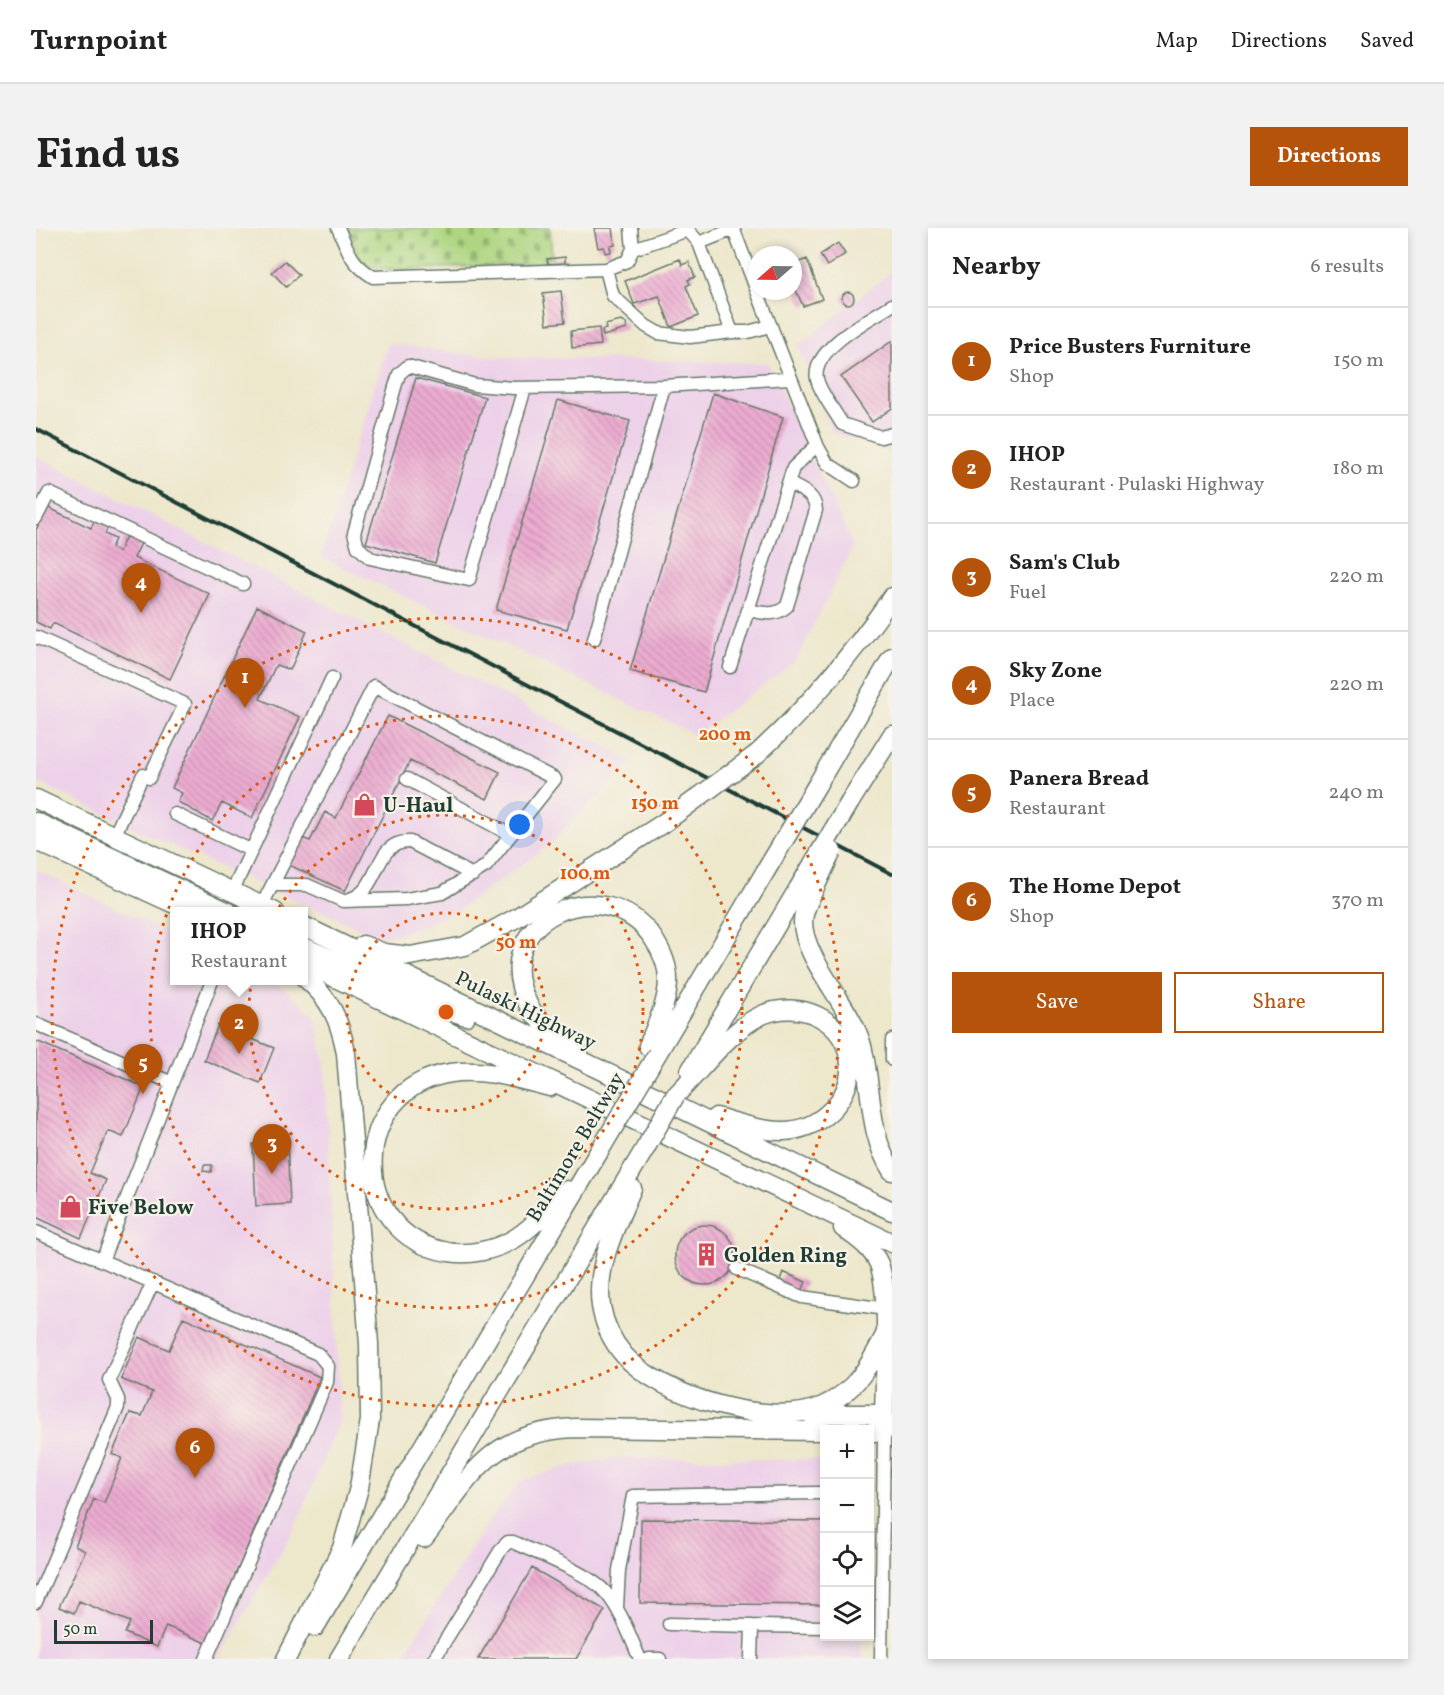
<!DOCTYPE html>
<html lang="en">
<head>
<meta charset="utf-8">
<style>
  :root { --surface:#fff; --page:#f2f2f2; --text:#222; --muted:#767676; --line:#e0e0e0; --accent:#b45309 }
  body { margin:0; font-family:Vollkorn,serif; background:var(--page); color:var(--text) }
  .controls { position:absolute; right:18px; bottom:18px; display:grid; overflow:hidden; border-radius:0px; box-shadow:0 3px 9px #0003 }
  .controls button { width:54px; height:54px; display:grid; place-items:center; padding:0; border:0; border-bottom:2px solid var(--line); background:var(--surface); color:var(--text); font:30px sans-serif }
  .compass { position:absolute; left:712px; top:18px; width:54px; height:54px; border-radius:50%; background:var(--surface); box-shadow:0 3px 9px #0003; rotate:250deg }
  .scale { position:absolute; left:18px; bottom:15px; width:99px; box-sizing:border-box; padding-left:6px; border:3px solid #1f3d34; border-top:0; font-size:16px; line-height:21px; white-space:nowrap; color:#1f3d34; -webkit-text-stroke:4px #f7f3e8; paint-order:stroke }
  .you { position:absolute; left:484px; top:597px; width:21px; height:21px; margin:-15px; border:4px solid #fff; border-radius:50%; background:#1a73e8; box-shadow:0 0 0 9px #1a73e833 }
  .badge { display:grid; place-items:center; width:39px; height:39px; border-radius:50%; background:var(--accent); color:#fff; font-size:20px; font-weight:700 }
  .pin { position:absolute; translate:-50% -50px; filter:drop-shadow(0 2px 3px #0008) }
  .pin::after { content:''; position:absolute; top:32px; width:21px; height:18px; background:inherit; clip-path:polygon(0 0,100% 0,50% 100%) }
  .popup { position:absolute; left:134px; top:679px; width:138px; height:78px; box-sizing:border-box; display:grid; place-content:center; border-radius:0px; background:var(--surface); filter:drop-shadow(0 2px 4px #0005); font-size:20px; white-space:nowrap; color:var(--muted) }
  .popup b { font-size:22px; color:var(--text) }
  .popup::after { content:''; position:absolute; left:50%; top:100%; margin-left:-12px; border:12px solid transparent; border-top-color:var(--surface) }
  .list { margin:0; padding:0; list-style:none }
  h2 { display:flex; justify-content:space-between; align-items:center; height:78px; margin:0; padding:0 24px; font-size:26px }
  h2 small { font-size:20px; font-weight:400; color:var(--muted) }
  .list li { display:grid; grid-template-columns:39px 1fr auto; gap:18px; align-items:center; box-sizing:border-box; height:108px; padding:0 24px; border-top:2px solid var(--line) }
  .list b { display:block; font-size:22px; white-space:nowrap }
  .list p { margin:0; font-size:20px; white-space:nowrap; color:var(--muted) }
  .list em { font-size:20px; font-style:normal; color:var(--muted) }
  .actions { display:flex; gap:12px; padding:18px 24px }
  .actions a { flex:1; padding:14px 0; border:2px solid var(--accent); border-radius:0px; text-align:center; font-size:21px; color:var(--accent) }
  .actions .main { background:var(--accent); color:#fff }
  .icon { flex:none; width:33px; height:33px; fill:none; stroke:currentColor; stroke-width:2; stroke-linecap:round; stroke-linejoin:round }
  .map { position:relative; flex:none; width:856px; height:1431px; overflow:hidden; border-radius:0px }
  header { display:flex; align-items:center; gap:36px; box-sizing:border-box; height:84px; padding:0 30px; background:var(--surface); border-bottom:2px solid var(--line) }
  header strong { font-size:28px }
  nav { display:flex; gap:33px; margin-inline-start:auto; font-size:21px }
  .intro { display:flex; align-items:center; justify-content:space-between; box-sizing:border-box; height:144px; padding:0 36px }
  h1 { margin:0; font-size:42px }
  .button { padding:15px 27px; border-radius:0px; background:var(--accent); color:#fff; font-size:21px; font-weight:700 }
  main { display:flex; gap:36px; padding:0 36px }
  aside { flex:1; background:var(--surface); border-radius:0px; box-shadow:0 3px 9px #0003 }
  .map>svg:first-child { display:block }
</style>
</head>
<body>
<header>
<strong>Turnpoint</strong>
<nav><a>Map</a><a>Directions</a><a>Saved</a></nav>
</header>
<div class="intro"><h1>Find us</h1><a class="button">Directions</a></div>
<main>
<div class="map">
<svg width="856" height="1431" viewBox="0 0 856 1431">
  <defs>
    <pattern id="cemetery-stones" width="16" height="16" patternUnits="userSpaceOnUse" patternTransform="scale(1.5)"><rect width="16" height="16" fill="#aed681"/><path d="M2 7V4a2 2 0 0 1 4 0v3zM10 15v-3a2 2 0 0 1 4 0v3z" fill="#8daf6a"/></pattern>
    <pattern id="building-back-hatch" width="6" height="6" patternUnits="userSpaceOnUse" patternTransform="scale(1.5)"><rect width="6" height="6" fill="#edacd1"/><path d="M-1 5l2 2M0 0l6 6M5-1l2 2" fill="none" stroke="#bf8daa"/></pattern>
  </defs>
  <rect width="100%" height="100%" fill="#f7f3e8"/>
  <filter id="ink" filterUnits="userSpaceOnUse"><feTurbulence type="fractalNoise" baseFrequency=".0167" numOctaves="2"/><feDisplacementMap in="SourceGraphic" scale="12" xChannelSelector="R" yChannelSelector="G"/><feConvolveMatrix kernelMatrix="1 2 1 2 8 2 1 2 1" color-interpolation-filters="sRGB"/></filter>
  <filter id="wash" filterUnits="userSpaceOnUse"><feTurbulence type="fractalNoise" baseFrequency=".008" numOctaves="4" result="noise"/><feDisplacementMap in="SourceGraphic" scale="24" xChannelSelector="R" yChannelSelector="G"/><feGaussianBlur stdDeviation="1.35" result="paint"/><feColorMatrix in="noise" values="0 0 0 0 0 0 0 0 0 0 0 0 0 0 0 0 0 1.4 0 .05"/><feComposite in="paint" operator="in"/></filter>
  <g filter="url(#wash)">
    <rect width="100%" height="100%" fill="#ede7cc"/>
    <path fill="#edd1e9" d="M856 43V224L796 205 762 118Z
      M352 115 454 129 732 135 817 318 760 433 659 507 285 329Z
      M0 228 597 533 511 619 419 684 363 706 343 709 112 607 0 553Z
      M0 642 138 708V752L233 753 245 758 279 788 289 837 304 1191 259 1300 182 1431H0Z
      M585 1230 788 1232V1408L826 1409V1431H365L454 1291 485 1253 532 1238Z"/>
    <path fill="url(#cemetery-stones)" stroke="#668a5a" stroke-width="1.5" d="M312 0H514L516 35 363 42 334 39 323 30Z"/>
    <g id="blocks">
      <path fill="url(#building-back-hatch)" d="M558 0H577L579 17 574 18 575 24 569 25 568 19 562 20Z
        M802 15 809 26 791 38 784 27Z
        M529 29V35L512 36 511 31Z
        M644 31 646 37 653 34 659 49 652 52 654 56 650 58 662 88 635 99 623 68 598 76 589 53Z
        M771 31 786 71 767 78 757 55V45L764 42 761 35Z
        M249 33 263 47 250 59 236 44Z
        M525 63 529 94 511 96 507 65Z
        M806 70a6 6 0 1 1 12 0a6 6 0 1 1-12 0Z
        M585 93 590 95 591 101 567 108 566 102 570 101 569 97Z
        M563 100 565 117 536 120 535 103Z
        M856 113V180L836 194 805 149Z
        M380 150 449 169 399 335 330 315Z
        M677 165 747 189 668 464 594 443Z
        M522 172 594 193 531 401 460 382Z
        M11 279 55 300 59 292 72 299 69 306 79 311 75 320 83 324 90 308 105 315 98 330 174 366 134 451 17 395 14 401 0 394V302Z
        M221 378 271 403 254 442 240 437 224 471 264 489 216 590 186 575 176 593 142 574 146 565 136 560Z
        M352 488 464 544 451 571 374 533 309 663 253 637 266 610 274 613 289 584 300 590Z
        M182 797 238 820 224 855 168 832Z
        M0 813 108 859 87 909 72 903 54 945 70 952 45 1010 0 989Z
        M251 914 254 976 220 978 217 916Z
        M168 937H176L175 944 167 943Z
        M639 1027a30 30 0 1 1 60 0a30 30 0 1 1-60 0Z
        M747 1044 770 1054 765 1065 743 1055Z
        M147 1089 284 1149 170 1415 130 1398 121 1419 89 1405 94 1394 43 1373 38 1385 23 1379 49 1323 39 1318 58 1271 68 1275 86 1230 76 1226 94 1185 106 1188 116 1164 85 1151 103 1109 133 1122Z
        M605 1291 788 1293V1377L604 1375Z
        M496 1340 569 1382 540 1431H442Z"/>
    </g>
  </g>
  <g filter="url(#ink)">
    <use href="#blocks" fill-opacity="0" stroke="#677869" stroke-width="1.5"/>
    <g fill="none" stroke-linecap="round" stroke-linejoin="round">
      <defs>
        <path id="minor" d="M302 0C313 24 314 34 337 49L570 41 591 33 597 21 595 0
          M697 0 721 63
          M698 1 663 15 696 104H712L734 98
          M597 21 652 2 663 15
          M570 41 577 68 610 98 622 105 654 109 696 104
          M721 63 782 219 791 235 818 253
          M856 77C834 91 775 121 781 151 784 165 799 183 806 196L845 209 856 206
          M489 160 433 352 334 330 322 319 318 305 359 159 363 146 372 138 439 157 478 160 628 158 753 150
          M0 290 13 265 207 356
          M712 382C727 385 739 389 751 378L780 282C779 266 765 262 752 255
          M0 409 149 476 113 550 107 547 78 608
          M558 411 628 158
          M694 439 757 240 781 217
          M371 551 475 607
          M139 586 214 622
          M196 664 296 450
          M314 671C346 661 337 612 374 614L437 647
          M226 677 338 458 519 551 450 638 406 665 370 671 307 673 271 657H237
          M0 796 136 855
          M856 812V832
          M0 1004 282 1126 292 1138 291 1154 170 1431
          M66 1033 176 753
          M701 1041 766 1069 849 1081
          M0 1374 82 1179V1171L73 1152 117 1054
          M581 1379 583 1342 597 1268 783 1265
          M633 1396 716 1398
          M398 1431 466 1320 472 1314H477C500 1325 555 1346 570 1365 586 1384 594 1409 604 1431
          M613 1431H624
          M715 1431 716 1398 788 1399
          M845 1431 848 1204"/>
        <path id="highway" d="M721 526C772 479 816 427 856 369
          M781 557 856 429
          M0 571 239 684
          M814 574 856 507
          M0 594 192 684
          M0 613 156 684
          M775 668C771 677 767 684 767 694 767 731 816 779 826 818 837 861 831 904 856 943
          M268 698 856 983
          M327 717 348 725 374 728 429 718 480 690 629 594
          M268 719 405 780 430 788
          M268 735 856 1015
          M543 825C526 811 504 797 493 778 447 694 567 638 617 710 625 722 632 737 632 752 632 775 620 797 612 818
          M621 826 729 644
          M654 843 762 661
          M514 859C481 851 449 840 415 845 312 860 310 1007 412 1024 433 1028 459 1022 478 1011 498 999 514 979 531 962
          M639 868C664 844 694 801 726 787 763 771 811 791 814 836 816 872 782 903 747 903 724 903 702 895 680 889
          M596 960C581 997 559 1037 565 1078 568 1096 576 1113 588 1127 625 1169 736 1201 787 1178 820 1163 834 1137 849 1107
          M807 1000C821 1010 836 1020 843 1036 856 1072 847 1162 848 1204H834
          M774 1186H848
          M388 1310C436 1247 453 1204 539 1200L788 1203
          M279 1399 564 922
          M250 1431 306 1320 323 1260 334 1192 333 1116 310 825C304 792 294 770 268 749
          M303 1431 610 919"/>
      </defs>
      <use href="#minor" stroke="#677869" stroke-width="15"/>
      <use href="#highway" stroke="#677869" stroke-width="21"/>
      <use href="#minor" stroke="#fff" stroke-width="12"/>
      <use href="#highway" stroke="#fff" stroke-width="18"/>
      <path stroke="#1f3d34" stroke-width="4" d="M0 201 856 646"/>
      <defs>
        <path id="highway-bridge" d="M629 594 721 526
          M729 644 781 557
          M762 661 814 574
          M775 668 796 623
          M610 919 639 868
          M564 922 621 826"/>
      </defs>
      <use href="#highway-bridge" stroke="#677869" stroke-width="21" stroke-linecap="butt"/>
      <use href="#highway-bridge" stroke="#fff" stroke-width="18"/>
    </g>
  </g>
  <g fill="none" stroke="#de580e" stroke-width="3" stroke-dasharray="3 6">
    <circle cx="410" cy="784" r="99"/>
    <circle cx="410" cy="784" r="197"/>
    <circle cx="410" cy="784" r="296"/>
    <circle cx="410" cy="784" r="394"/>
  </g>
  <defs>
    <symbol id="shop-bare" viewBox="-9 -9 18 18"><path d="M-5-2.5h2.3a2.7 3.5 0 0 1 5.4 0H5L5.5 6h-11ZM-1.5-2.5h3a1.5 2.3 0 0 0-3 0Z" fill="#d1495b" stroke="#f7f3e8" stroke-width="2.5" paint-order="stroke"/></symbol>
    <symbol id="building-bare" viewBox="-9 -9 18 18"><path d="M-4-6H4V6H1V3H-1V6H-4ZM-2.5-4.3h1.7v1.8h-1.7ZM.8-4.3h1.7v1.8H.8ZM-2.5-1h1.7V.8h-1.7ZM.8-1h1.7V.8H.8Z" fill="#d1495b" stroke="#f7f3e8" stroke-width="2.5" paint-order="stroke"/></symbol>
  </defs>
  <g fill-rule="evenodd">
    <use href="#shop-bare" x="312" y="560" width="33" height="33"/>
    <use href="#shop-bare" x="18" y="962" width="33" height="33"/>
    <use href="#building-bare" x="654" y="1010" width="33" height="33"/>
  </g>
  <g text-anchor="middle" stroke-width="4.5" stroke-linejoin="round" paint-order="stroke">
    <g font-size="21" font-weight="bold" fill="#1f3d34" stroke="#f7f3e8" text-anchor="start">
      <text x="347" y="584">U-Haul</text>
      <text x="52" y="986">Five Below</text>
      <text x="688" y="1034">Golden Ring</text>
    </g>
    <g font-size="21" fill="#1f3d34" stroke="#f7f3e8">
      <text transform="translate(490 782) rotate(26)" y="7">Pulaski Highway</text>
      <text transform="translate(539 919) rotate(-59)" y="7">Baltimore Beltway</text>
    </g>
  </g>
  <circle cx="410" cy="784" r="9" fill="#de580e" stroke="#f7f3e8" stroke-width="3"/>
  <g font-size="18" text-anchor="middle" font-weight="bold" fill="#de580e" stroke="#f7f3e8" stroke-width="4.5" stroke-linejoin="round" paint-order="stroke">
    <text x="689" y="512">200 m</text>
    <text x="619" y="581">150 m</text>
    <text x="549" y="651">100 m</text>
    <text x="480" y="720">50 m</text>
  </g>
</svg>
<div class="controls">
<button>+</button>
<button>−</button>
<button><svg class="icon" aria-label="locate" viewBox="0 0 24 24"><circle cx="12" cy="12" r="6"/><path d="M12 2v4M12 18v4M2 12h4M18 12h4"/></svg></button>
<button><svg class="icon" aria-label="layers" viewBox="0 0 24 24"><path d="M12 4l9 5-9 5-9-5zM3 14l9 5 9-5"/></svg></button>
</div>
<svg class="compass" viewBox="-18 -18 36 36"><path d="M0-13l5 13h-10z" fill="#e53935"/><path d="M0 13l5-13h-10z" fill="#767676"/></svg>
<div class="scale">50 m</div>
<div class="you"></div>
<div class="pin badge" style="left:209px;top:480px">1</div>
<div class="pin badge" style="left:203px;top:826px">2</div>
<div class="popup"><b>IHOP</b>Restaurant</div>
<div class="pin badge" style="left:236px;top:946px">3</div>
<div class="pin badge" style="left:105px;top:385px">4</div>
<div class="pin badge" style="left:107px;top:866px">5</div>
<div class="pin badge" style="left:159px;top:1250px">6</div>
</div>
<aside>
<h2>Nearby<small>6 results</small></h2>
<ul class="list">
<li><span class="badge">1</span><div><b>Price Busters Furniture</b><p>Shop</p></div><em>150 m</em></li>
<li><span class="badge">2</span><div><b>IHOP</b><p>Restaurant · Pulaski Highway</p></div><em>180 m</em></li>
<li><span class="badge">3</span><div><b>Sam's Club</b><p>Fuel</p></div><em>220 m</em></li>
<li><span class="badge">4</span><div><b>Sky Zone</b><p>Place</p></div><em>220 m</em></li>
<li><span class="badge">5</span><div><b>Panera Bread</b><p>Restaurant</p></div><em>240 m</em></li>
<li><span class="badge">6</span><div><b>The Home Depot</b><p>Shop</p></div><em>370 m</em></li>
</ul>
<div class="actions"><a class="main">Save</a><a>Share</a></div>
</aside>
</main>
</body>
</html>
